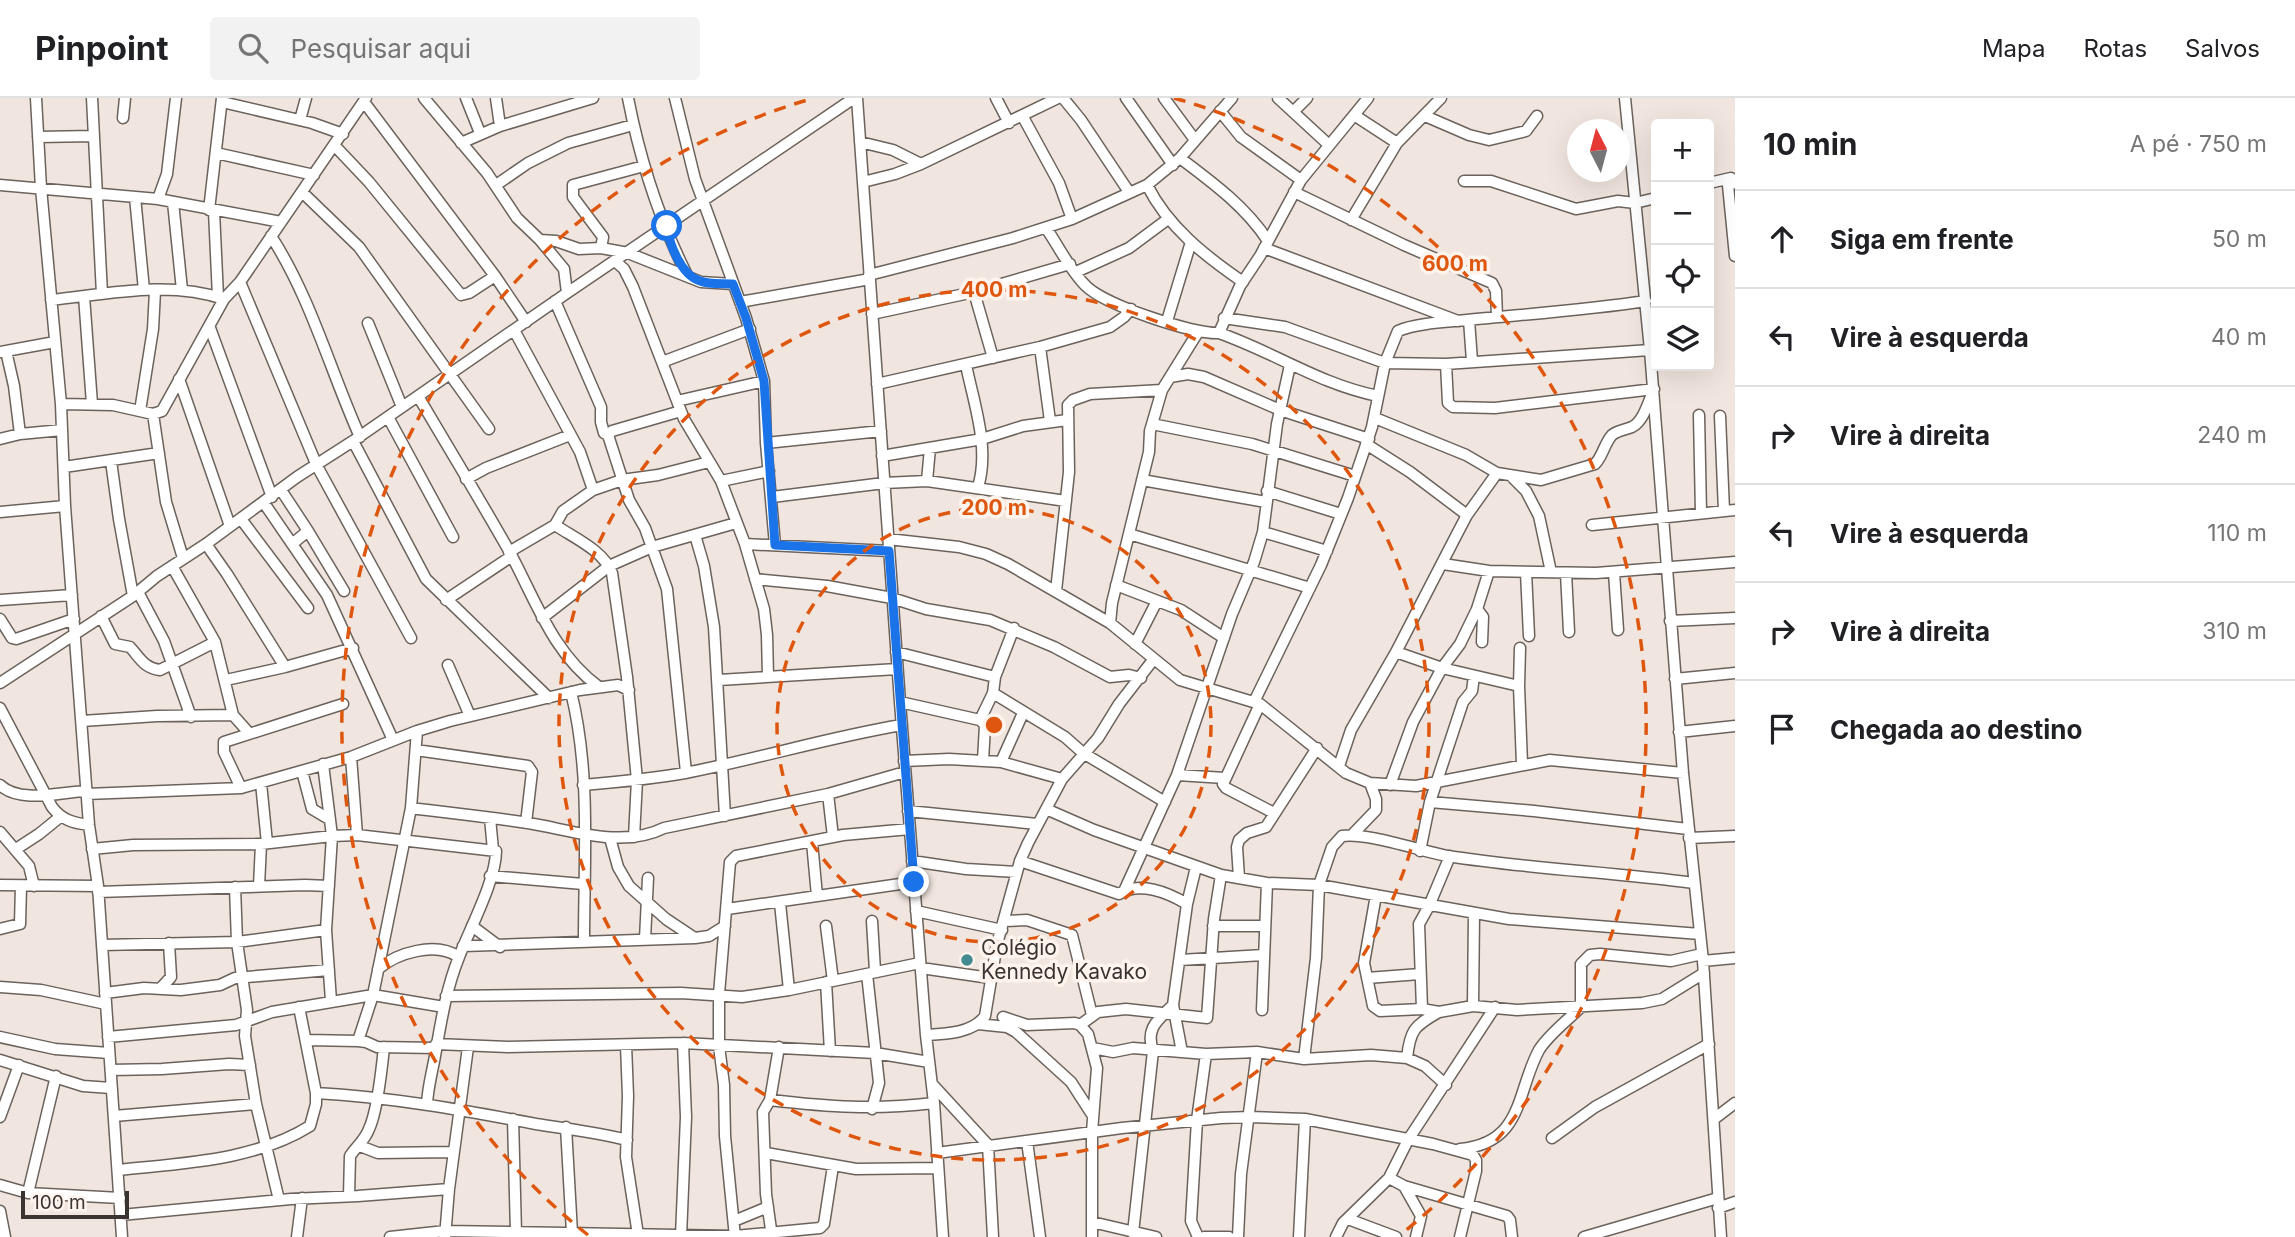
<!DOCTYPE html>
<html lang="pt">
<head>
<meta charset="utf-8">
<style>
  :root { --surface:#fff; --page:#f2f2f2; --text:#202124; --muted:#757577; --line:#e0e0e0 }
  body { margin:0; font-family:Inter,sans-serif; background:var(--page); color:var(--text) }
  .controls { position:absolute; right:21px; top:21px; display:grid; overflow:hidden; border-radius:7px; box-shadow:0 7px 28px #0002 }
  .controls button { width:63px; height:63px; display:grid; place-items:center; padding:0; border:0; border-bottom:2px solid var(--line); background:var(--surface); color:var(--text); font:35px sans-serif }
  .compass { position:absolute; left:1567px; top:21px; width:63px; height:63px; border-radius:50%; background:var(--surface); box-shadow:0 7px 28px #0002; rotate:354deg }
  .scale { position:absolute; left:21px; bottom:18px; width:108px; box-sizing:border-box; padding-left:7px; border:4px solid #393432; border-top:0; font-size:19px; line-height:24px; white-space:nowrap; color:#393432; -webkit-text-stroke:5px #fff4ed; paint-order:stroke }
  .stop { position:absolute; width:21px; height:21px; margin:-16px; border:5px solid #1a73e8; border-radius:50%; background:#fff }
  .stop.end { background:#1a73e8; border-color:#fff; box-shadow:0 2px 7px #0008 }
  .list { margin:0; padding:0; list-style:none }
  h2 { display:flex; justify-content:space-between; align-items:center; height:91px; margin:0; padding:0 28px; font-size:30px }
  h2 small { font-size:23px; font-weight:400; color:var(--muted) }
  .list li { display:grid; grid-template-columns:46px 1fr auto; gap:21px; align-items:center; box-sizing:border-box; height:98px; padding:0 28px; border-top:2px solid var(--line) }
  .list b { display:block; font-size:26px; white-space:nowrap }
  .list em { font-size:23px; font-style:normal; color:var(--muted) }
  .icon { flex:none; width:38px; height:38px; fill:none; stroke:currentColor; stroke-width:2; stroke-linecap:round; stroke-linejoin:round }
  .map { position:relative; flex:none; width:1735px; height:1139px; overflow:hidden }
  header { display:flex; align-items:center; gap:42px; box-sizing:border-box; height:98px; padding:0 35px; background:var(--surface); border-bottom:2px solid var(--line) }
  header strong { font-size:33px }
  nav { display:flex; gap:38px; margin-inline-start:auto; font-size:24px }
  .search { width:490px; height:63px; background:var(--page); display:flex; align-items:center; gap:18px; box-sizing:border-box; padding:0 24px; border-radius:7px; color:var(--muted); font-size:26px }
  main { display:flex }
  aside { flex:1; background:var(--surface) }
  .map>svg:first-child { display:block }
</style>
</head>
<body>
<header>
<strong>Pinpoint</strong>
<div class="search"><svg class="icon" aria-label="search" viewBox="0 0 24 24"><circle cx="10" cy="10" r="6"/><path d="M15 15l6 6"/></svg>Pesquisar aqui</div>
<nav><a>Mapa</a><a>Rotas</a><a>Salvos</a></nav>
</header>
<main>
<div class="map">
<svg width="1735" height="1139" viewBox="0 0 1735 1139">
  <rect width="100%" height="100%" fill="#f1e6df"/>
  <g fill="none" stroke-linecap="round" stroke-linejoin="round">
    <defs>
      <path id="minor" d="M36 0 41 90 61 306 65 408 89 727 98 788 122 1139
        M92 0 102 196
        M424 0 487 75 517 120 540 142 556 143 579 151 601 150 628 155 701 184 733 186
        M466 0 480 35
        M496 0 500 28
        M628 0C640 62 659 121 687 177
        M675 0 695 81 746 220 764 283 766 345 775 447
        M857 0 900 604 926 937 934 1005 943 1139
        M996 0 1009 25
        M1063 0 1081 22 1129 94
        M1126 0 1173 67
        M1164 0 1195 42
        M1278 0 1329 47
        M1625 0 1650 252 1683 675 1703 863 1721 1139
        M222 4 312 25 343 36
        M364 4 495 178
        M1220 13 1241 39 1301 82
        M1293 14 1307 0
        M1354 17 1397 45
        M1425 18 1469 37 1489 42 1526 33 1537 18
        M1023 19 1059 85 1072 121
        M123 20 125 0
        M300 22 306 0
        M38 39 93 38
        M860 44 893 52 921 66 1058 0
        M461 45 500 28 593 0
        M334 47 369 84 461 197 469 195 495 178 526 224
        M216 55 314 77
        M1180 60C1212 84 1246 109 1268 143
        M1464 83H1491L1576 111 1618 103 1635 105 1656 100
        M863 84 895 76 921 66
        M1709 85 1731 80
        M1735 85 1728 87 1735 158
        M0 87 158 101 281 124
        M496 87 528 65 568 45 633 27
        M1147 87C1168 129 1205 158 1243 184
        M302 94 359 149 489 331
        M1294 94 1404 147 1492 185 1496 193 1497 219
        M135 99 144 192
        M158 101 167 76 176 0
        M173 104 182 192
        M209 112 222 0
        M214 113 218 199
        M1351 122 1397 45 1441 0
        M1046 130C1058 147 1071 174 1086 188 1105 207 1192 236 1219 235L1240 188 1260 158 1301 82 1368 0
        M271 138C311 200 330 272 360 339
        M540 142 564 171 567 195
        M601 150 603 139 573 99V87L644 68
        M1264 150 1458 223
        M615 163 624 171 633 189 684 321 721 383 745 446 764 511 767 537 768 579
        M1076 174 1129 150 1168 121
        M869 177 1013 140 1072 121 1147 87 1180 60 1232 0
        M240 184 317 368 411 540
        M974 194 993 260
        M84 198 92 306
        M51 202C107 196 169 182 224 201
        M555 203 601 309V324L604 335 608 337
        M740 204 870 181
        M872 216 974 194 1070 166
        M1224 220 1285 229 1385 265 1446 266 1650 252
        M1469 222 1472 263
        M1167 223 1191 144
        M368 225 402 309
        M210 230 272 399
        M514 232 580 354 593 392
        M1219 235C1274 254 1319 286 1378 298
        M1040 249 1050 323
        M6 253 14 288 20 336
        M0 254 55 244
        M662 264 750 231
        M966 267C974 306 990 350 978 389
        M1170 279 1188 276 1204 279 1280 312 1369 341
        M179 281 230 428
        M877 286 1040 249 1110 229 1124 219 1131 211
        M418 298C448 349 479 400 508 451 535 500 552 555 599 589
        M677 303 764 283
        M61 306 113 307 153 316 162 313 224 201 240 184 366 0
        M140 313 153 231 155 193
        M681 313 612 333 608 337 629 402 645 430 667 491 686 674
        M153 316 166 404 183 460
        M1699 317 1701 415
        M1720 318 1724 413
        M388 319 453 439
        M1375 320 1466 357 1497 375
        M1152 326 1252 346 1355 378
        M0 341 20 336 62 332
        M353 343 426 481 549 600
        M766 345 881 333
        M1366 346 1410 374 1467 417
        M882 358 982 341 1023 328 1067 322
        M111 363 119 421 133 498
        M64 369 159 355
        M1513 380 1526 393 1539 418 1551 474
        M466 381 486 370 570 337
        M1142 382 1266 404
        M721 383 769 373
        M927 383 930 350
        M281 392 308 433 292 446
        M1267 393 1341 416
        M772 399 884 385 927 383 1066 403
        M264 405 327 497 393 642
        M0 414 65 408
        M241 421 308 510
        M555 427C574 440 603 452 612 475L627 579 637 682 634 739
        M1592 427 1735 412
        M308 433 344 493
        M1263 434 1327 453
        M1129 436 1310 490
        M695 437 704 468 714 529 725 718
        M888 441 959 449 986 456 1008 466 1110 525 1180 582 1260 606 1346 675 1370 685 1416 688 1550 662 1683 675
        M206 446 227 476 285 569
        M745 446 889 453
        M509 454 555 427 563 413 593 392 622 382 658 377 709 364
        M1443 466 1489 473 1596 475 1735 464
        M172 468 215 544 233 617 249 635
        M1526 474 1529 538
        M1566 475 1569 534
        M1614 475 1618 532
        M755 481 827 488 892 500 926 511 990 522 1054 549 1110 579 1129 577 1141 580
        M1116 487 1181 512 1224 540
        M1056 493 1069 374 1068 307 1073 302 1090 296 1162 292
        M138 494 164 543 191 619
        M0 502 72 497
        M446 502 512 458
        M1477 511 1483 519 1482 544
        M101 518 115 546 130 549C140 560 144 570 160 572L215 544
        M542 520 609 468 652 449 736 425
        M0 521 12 540 16 541 74 521
        M1670 523 1735 520
        M1110 525 1112 505 1149 354 1150 333 1162 292 1198 234
        M1014 530 995 579 993 595 1065 639 1083 655 1165 704
        M1135 546 1157 503
        M896 554 995 579
        M1396 554 1442 570 1519 588 1522 666
        M448 567 470 618
        M1675 581 1735 575
        M226 582 285 569 353 550
        M719 582 897 571
        M0 585 133 498 157 478 206 446 297 379 353 343 567 195 854 0
        M1519 588 1520 550
        M571 594C591 674 584 760 584 843
        M900 604 980 622 985 627 983 663
        M1254 604 1321 467 1348 400 1372 329 1385 265 1398 233C1416 225 1447 224 1467 222 1527 216 1587 212 1646 203
        M1260 606 1223 686 1226 690 1274 715
        M0 610 52 709C62 722 73 725 89 727
        M980 622 993 595
        M82 623 157 618 233 617
        M417 633 411 710 373 897 358 943 366 944 377 949 436 950
        M1679 634 1735 628
        M416 652 528 668 532 674 526 725
        M351 659 357 737
        M904 663 949 661 1001 664 1062 681
        M1001 664 1023 615
        M323 666 332 738 326 832 331 903
        M1339 668 1351 632 1396 554 1457 436 1467 417 1497 375 1541 382 1595 366C1603 358 1604 346 1612 337 1618 332 1625 332 1632 329 1644 323 1649 302 1654 291L1495 310 1453 309 1448 305 1446 266
        M302 673 312 711 329 721
        M1177 677 1225 680
        M261 685 267 745
        M0 687C20 706 61 694 86 693
        M583 687C618 684 652 681 685 675 758 661 829 639 902 627
        M1390 687 1413 624 1442 570 1460 546 1477 511 1489 473
        M241 690 224 654V644L343 606
        M86 696 241 690 351 659 417 633 450 623 580 592 618 587 629 592
        M828 696 833 739
        M1430 704 1534 713 1688 731
        M411 710C450 715 489 719 528 725 572 732 622 751 664 730L828 696 905 674
        M1046 711 1094 732 1221 777 1267 785 1319 787 1509 821 1700 836
        M908 713 1037 726
        M490 720 493 752
        M0 734 29 768 34 788
        M1352 737 1376 712V701L1370 685
        M610 740 618 769 629 788 666 821 693 839
        M1689 740 1735 738
        M812 744 817 798
        M16 751 39 736 60 719
        M92 751 133 747 261 746 332 738 357 737 496 753C496 782 470 830 459 859 446 891 441 924 435 958 432 975 428 988 427 1006
        M1420 753 1430 704 1463 604 1472 593 1474 578
        M912 763 966 771 1017 774
        M1020 763 1119 796C1139 783 1167 794 1187 806
        M490 778 583 786
        M1239 780 1237 749 1239 742 1247 735 1266 729 1317 650
        M0 787 98 788
        M259 788 261 746
        M235 789 237 844 247 912 245 938 256 1006 279 1102
        M1125 791 1177 677 1232 516 1254 464 1263 434 1277 326 1290 267
        M98 794 305 787 329 788
        M1376 797 1364 865 1373 908 1380 913 1422 911 1439 914 1473 908 1517 912 1642 905 1662 901 1704 875
        M780 805 789 892
        M727 811 914 784
        M916 813 1002 832
        M872 823 875 873
        M1004 823 1027 822 1072 837 1092 917
        M472 828 500 849
        M826 828 833 883
        M1213 828H1264
        M0 831 20 826 21 788
        M645 841 648 780
        M102 847 237 844 326 832
        M463 848 695 840 709 838 725 828
        M1180 862 1263 857
        M1703 863 1735 860
        M921 870 990 880
        M378 871C397 855 435 843 459 859
        M867 876 879 985 872 1011
        M1367 880 1420 876
        M826 884 830 953
        M0 889 41 892 106 906
        M160 891 171 879 169 845
        M105 895 144 890 181 892 220 887 235 880 329 872
        M446 898 681 895 742 899 789 892 920 865
        M1473 908 1474 815
        M1422 911 1419 826 1429 808 1450 758
        M1262 912 1267 785
        M1003 919 1027 927 1075 925 1080 927 1088 936 1097 970 1092 1034V1139
        M978 926 1007 929 1016 934 1071 984 1093 1018
        M1080 927 1098 914 1126 911 1207 920 1214 821 1221 777
        M926 937C946 936 973 935 985 918L997 846 1020 763 1028 745 1062 681 1098 640 1119 606 1153 562
        M0 939 55 951 109 955
        M108 939 236 927 272 914 373 897 444 909
        M307 942 358 943
        M436 946 508 949 683 945 875 955 929 964
        M626 947 628 998 626 1059 638 1137
        M1093 950 1113 954 1133 950 1206 956 1257 954 1304 961 1371 957 1407 960 1425 968 1446 987
        M1182 954 1173 907 1187 806 1196 769
        M1407 960C1410 932 1414 928 1439 914
        M1304 961 1316 860 1319 787 1332 749 1342 738C1366 734 1420 753 1448 758 1529 771 1612 774 1694 785
        M0 962 83 988 111 990
        M111 972 162 971 229 966 250 967
        M932 986 988 1047 993 1139
        M316 995C390 999 463 1012 536 1026 566 1031 596 1034 627 1042
        M770 1002C830 1009 874 1012 934 1005
        M114 1018 256 1006
        M0 1019 19 967
        M513 1021 516 1135
        M1714 1021 1735 1005
        M566 1029 572 1135
        M1552 1040 1595 1009 1709 946
        M1027 1043 1040 1139
        M360 1048 378 1055 454 1054
        M1460 1051C1524 1045 1516 994 1539 952 1549 936 1568 922 1581 909V866L1590 857 1600 856 1671 863 1702 856
        M766 1055 856 1071 938 1070
        M937 1055 1122 1030 1221 1020 1250 1019 1305 1021 1433 1046 1473 1057 1476 1062V1073L1460 1139
        M118 1072C182 1065 254 1063 310 1028L316 1006V995L299 909
        M1389 1080 1404 1088 1507 1118 1510 1122 1512 1139
        M0 1087 28 1095 120 1100
        M1404 1088 1421 1118 1416 1139
        M28 1095 56 978
        M349 1098 350 1058C356 1049 365 1042 369 1031 377 1014 382 969 384 949
        M1718 1110 1735 1104
        M0 1113 5 1139
        M121 1117 291 1101 358 1098 449 1091
        M1348 1121 1396 1139
        M734 1123 768 1109
        M1092 1124 1156 1139
        M1133 1135 1153 953C1145 930 1158 922 1173 907
        M681 1138 686 1019 683 945
        M297 1139 302 1100
        M390 1139 445 1133 735 1138 820 1130 824 1126 833 1068
        M445 1139 449 1091 468 949
        M735 1139 725 1038 724 987 719 948V896L730 764 736 758 843 737 910 731
        M772 1139 766 1096 763 1014 770 1002 779 949
        M1198 1139 1191 1123 1197 1022 1206 956
        M1204 1139H1229
        M1238 1139 1241 1076 1257 954
        M1299 1139 1305 1021
        M1336 1139 1343 1125 1389 1080 1408 1042 1495 909
        M1584 1139 1718 1100"/>
    </defs>
    <use href="#minor" stroke="#6b625c" stroke-width="13"/>
    <use href="#minor" stroke="#fff" stroke-width="10"/>
  </g>
  <g fill="none" stroke-linecap="round" stroke-linejoin="round">
    <path stroke="#1a73e8" stroke-width="9" d="M667 128C669 146 681 177 700 183 710 187 723 185 733 186L746 220 764 283 775 447 889 453 914 784"/>
  </g>
  <g fill="none" stroke="#df570e" stroke-width="3.5" stroke-dasharray="12 9">
    <circle cx="994" cy="627" r="217"/>
    <circle cx="994" cy="627" r="435"/>
    <path d="M588 1137A652 652 0 0 1 814 0M1174 0A652 652 0 0 1 1400 1137"/>
  </g>
  <circle fill="#438a91" stroke="#fff4ed" stroke-width="2.5" cx="967" cy="862" r="7"/>
  <g text-anchor="middle" stroke-width="7" stroke-linejoin="round" paint-order="stroke">
    <g font-size="21" fill="#393432" stroke="#fff4ed" text-anchor="start">
      <text x="981" y="857">Colégio<tspan x="981" dy="24">Kennedy Kavako</tspan></text>
    </g>
  </g>
  <circle cx="994" cy="627" r="10" fill="#df570e" stroke="#fff4ed" stroke-width="3.5"/>
  <g font-size="21" text-anchor="middle" font-weight="bold" fill="#df570e" stroke="#fff4ed" stroke-width="7" stroke-linejoin="round" paint-order="stroke">
    <text x="1455" y="173">600 m</text>
    <text x="994" y="199">400 m</text>
    <text x="994" y="417">200 m</text>
  </g>
</svg>
<div class="controls">
<button>+</button>
<button>−</button>
<button><svg class="icon" aria-label="locate" viewBox="0 0 24 24"><circle cx="12" cy="12" r="6"/><path d="M12 2v4M12 18v4M2 12h4M18 12h4"/></svg></button>
<button><svg class="icon" aria-label="layers" viewBox="0 0 24 24"><path d="M12 4l9 5-9 5-9-5zM3 14l9 5 9-5"/></svg></button>
</div>
<svg class="compass" viewBox="-18 -18 36 36"><path d="M0-13l5 13h-10z" fill="#e53935"/><path d="M0 13l5-13h-10z" fill="#757577"/></svg>
<div class="scale">100 m</div>
<div class="stop" style="left:667px;top:128px"></div>
<div class="stop end" style="left:914px;top:784px"></div>
</div>
<aside>
<h2>10 min<small>A pé · 750 m</small></h2>
<ul class="list">
<li><svg class="icon" aria-label="ahead" viewBox="0 0 24 24"><path d="M12 20V5M6 11l6-6 6 6"/></svg><div><b>Siga em frente</b></div><em>50 m</em></li>
<li><svg class="icon" aria-label="left" viewBox="0 0 24 24"><path d="M17 20v-9H6M10 6l-5 5 5 5"/></svg><div><b>Vire à esquerda</b></div><em>40 m</em></li>
<li><svg class="icon" aria-label="right" viewBox="0 0 24 24"><path d="M7 20v-9h11M14 6l5 5-5 5"/></svg><div><b>Vire à direita</b></div><em>240 m</em></li>
<li><svg class="icon" aria-label="left" viewBox="0 0 24 24"><path d="M17 20v-9H6M10 6l-5 5 5 5"/></svg><div><b>Vire à esquerda</b></div><em>110 m</em></li>
<li><svg class="icon" aria-label="right" viewBox="0 0 24 24"><path d="M7 20v-9h11M14 6l5 5-5 5"/></svg><div><b>Vire à direita</b></div><em>310 m</em></li>
<li><svg class="icon" aria-label="arrive" viewBox="0 0 24 24"><path d="M6 21V4h12l-3 4 3 4H6"/></svg><div><b>Chegada ao destino</b></div></li>
</ul>
</aside>
</main>
</body>
</html>
